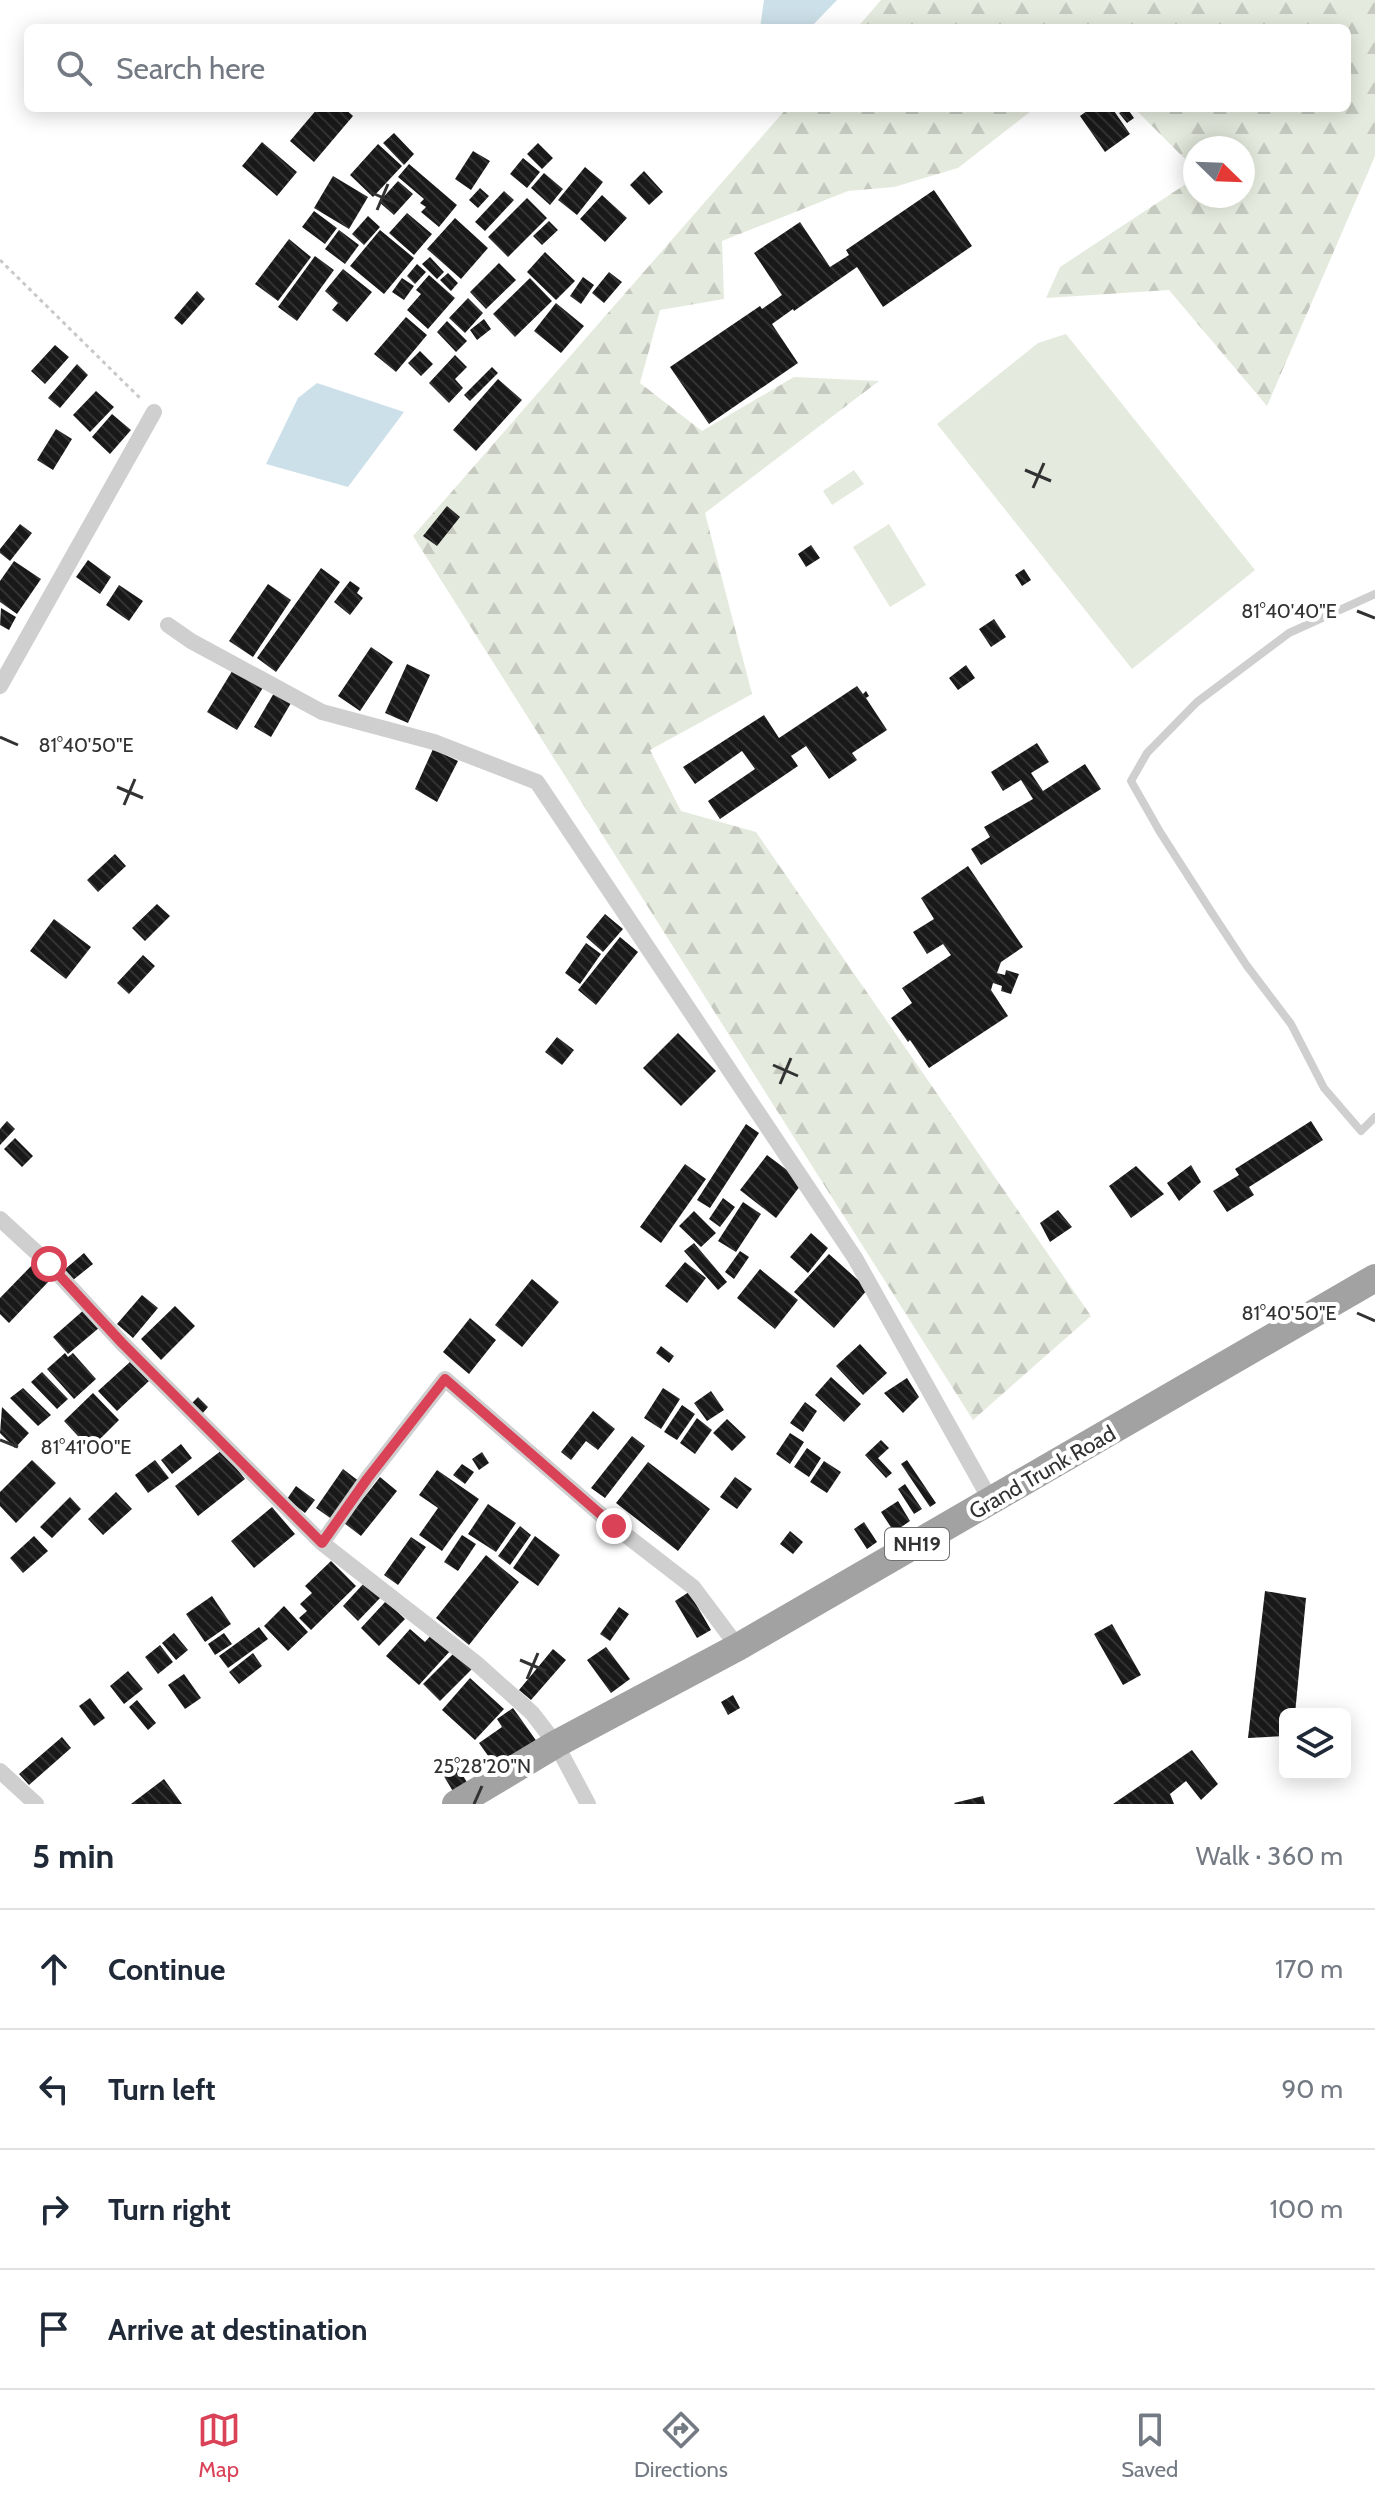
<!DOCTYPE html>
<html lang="en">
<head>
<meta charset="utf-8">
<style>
  :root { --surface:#fff; --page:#f6f6f7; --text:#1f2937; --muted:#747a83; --line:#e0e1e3; --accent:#da4257 }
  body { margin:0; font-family:Cabin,sans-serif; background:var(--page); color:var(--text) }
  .controls { position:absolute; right:24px; bottom:24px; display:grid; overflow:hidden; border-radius:12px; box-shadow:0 4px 20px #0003 }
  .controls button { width:72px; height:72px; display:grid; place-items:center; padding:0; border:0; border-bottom:2px solid var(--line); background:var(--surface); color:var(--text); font:40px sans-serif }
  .compass { position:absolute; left:1183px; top:136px; width:72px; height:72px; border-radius:50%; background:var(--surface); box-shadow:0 4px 20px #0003; rotate:113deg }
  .stop { position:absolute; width:24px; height:24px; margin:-18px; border:6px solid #da4257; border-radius:50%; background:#fff }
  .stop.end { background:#da4257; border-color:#fff; box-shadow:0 2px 8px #0008 }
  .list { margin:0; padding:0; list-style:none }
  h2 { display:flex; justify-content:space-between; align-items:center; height:104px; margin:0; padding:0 32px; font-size:34px }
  h2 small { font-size:26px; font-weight:400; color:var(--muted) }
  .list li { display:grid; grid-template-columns:52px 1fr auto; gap:24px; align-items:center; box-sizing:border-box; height:120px; padding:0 32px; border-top:2px solid var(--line) }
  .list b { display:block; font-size:30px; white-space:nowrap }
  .list em { font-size:26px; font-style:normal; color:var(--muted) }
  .icon { flex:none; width:44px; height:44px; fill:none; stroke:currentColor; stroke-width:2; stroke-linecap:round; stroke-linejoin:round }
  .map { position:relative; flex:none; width:1375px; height:1804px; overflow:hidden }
  .search { position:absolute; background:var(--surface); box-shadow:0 4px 20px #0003; left:24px; right:24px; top:24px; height:88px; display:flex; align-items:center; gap:20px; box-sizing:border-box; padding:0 28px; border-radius:12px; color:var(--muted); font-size:30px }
  .sheet { height:584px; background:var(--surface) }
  nav { display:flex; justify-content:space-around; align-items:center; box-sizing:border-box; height:112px; border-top:2px solid var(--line); background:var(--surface); font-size:22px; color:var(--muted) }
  nav a { display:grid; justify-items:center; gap:4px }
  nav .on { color:var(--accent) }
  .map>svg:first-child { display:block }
</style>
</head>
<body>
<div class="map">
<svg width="1375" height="1804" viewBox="0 0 1375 1804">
  <defs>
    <pattern id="forest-firs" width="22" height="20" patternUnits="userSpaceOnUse" patternTransform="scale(2)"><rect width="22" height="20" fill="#e5eade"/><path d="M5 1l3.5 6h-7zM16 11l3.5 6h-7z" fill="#c5c9bf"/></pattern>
    <pattern id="building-back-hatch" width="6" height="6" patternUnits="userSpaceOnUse" patternTransform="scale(2)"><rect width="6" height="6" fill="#191919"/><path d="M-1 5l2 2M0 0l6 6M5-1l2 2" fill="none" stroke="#323232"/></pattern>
  </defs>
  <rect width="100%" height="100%" fill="#fff"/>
  <path fill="url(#forest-firs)" d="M881 0H1375V156L1267 406 1169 290 1046 298 1060 267 1195 178V196H1243V148H1195V169L1134 108H1347V28H857Z
    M787 108H1035L958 168 894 187 848 191 722 241 724 299 660 310 640 383 702 431 794 377 879 381 705 513 752 694 650 750 681 811 756 832 1091 1316 973 1420 413 536Z"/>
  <path fill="#e5eade" d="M1066 334 1255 570 1132 669 937 424 1038 343Z
    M854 470 864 484 832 505 823 491Z
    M889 524 926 585 890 607 853 547Z"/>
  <path fill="#cce0e9" d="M764 0H837L810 28H760Z
    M317 383 404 412 348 487 266 464 298 398Z"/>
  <path fill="url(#building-back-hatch)" d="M318 108H344L353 116 314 162 290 141Z
    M1091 108H1112L1130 134 1105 152 1080 116Z
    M1127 108 1134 118 1127 123 1119 113Z
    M394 133 414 154 404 165 383 143Z
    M262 142 297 172 277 196 242 166Z
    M538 143 553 158 542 169 527 154Z
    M378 144 402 166 373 197 350 175Z
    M473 151 490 161 471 190 455 179Z
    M523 158 540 172 527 188 510 174Z
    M409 164 457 205 439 227 421 212 426 207 420 203 424 199 398 177Z
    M585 167 603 182 577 215 558 200Z
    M644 171 663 192 649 205 630 185Z
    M544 173 563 189 550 205 531 188Z
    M333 176 368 197 349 229 314 208Z
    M398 181 413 194 394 215 379 202Z
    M480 188 489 196 478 208 469 200Z
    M934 190 972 246 883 307 857 267 794 311 793 309 772 324 798 363 709 424 670 367 760 306 762 309 782 295 754 253 800 222 830 267 849 255 846 250Z
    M504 191 514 200 485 231 475 222Z
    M602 195 627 218 605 242 580 219Z
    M527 198 547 218 508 257 488 237Z
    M314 211 337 228 325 244 302 227Z
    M407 213 432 234 414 255 389 233Z
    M368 216 380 227 364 245 352 234Z
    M455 218 488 248 461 279 427 249Z
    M549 221 558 230 542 245 533 236Z
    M339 230 359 245 345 264 325 249Z
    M380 230 414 258 384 294 350 266Z
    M289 239 311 257 278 301 255 284Z
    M545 252 575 281 556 300 527 272Z
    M315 256 334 270 297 321 278 307Z
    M430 257 444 272 437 279 422 264Z
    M499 263 516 280 486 309 470 292Z
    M417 264 426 272 415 284 407 276Z
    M343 269 372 292 347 322 332 310 338 303 325 291Z
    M609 272 622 282 604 303 592 293Z
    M448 273 458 283 451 291 440 280Z
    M429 275 455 298 428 329 407 310 421 294 416 290Z
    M583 277 594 285 581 304 570 296Z
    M402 278 414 286 404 300 392 292Z
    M530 278 552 301 515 337 493 314Z
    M197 291 205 299 182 325 174 318Z
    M468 298 483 313 465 333 449 318Z
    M556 303 584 326 561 353 534 331Z
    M406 317 427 335 396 372 374 354Z
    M484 319 491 329 477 340 470 330Z
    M447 321 467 341 456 352 437 332Z
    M55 345 69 357 45 384 31 371Z
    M420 351 433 364 421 376 408 363Z
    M455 355 467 367 455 379 463 388 449 403 429 383Z
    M77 364 88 375 60 408 48 398Z
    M492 367 498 373 470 401 464 395Z
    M498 379 522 400 476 451 453 430Z
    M96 391 114 407 90 432 73 415Z
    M112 414 131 430 110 454 92 437Z
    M56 429 72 439 53 470 37 460Z
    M447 506 460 517 437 546 423 536Z
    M20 524 32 533 10 561 0 553V549Z
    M811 545 820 558 806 567 798 554Z
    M88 560 111 577 100 594 76 577Z
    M14 561 41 579 17 614 0 602V581Z
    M321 568 340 582 276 672 257 658Z
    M1024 569 1031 580 1022 586 1015 575Z
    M350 581 360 588 357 593 363 598 350 615 334 602Z
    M268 584 291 600 253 657 229 641Z
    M119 585 143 601 129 621 106 605Z
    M1 608 16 617 9 630 0 625Z
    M994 619 1006 637 991 647 979 629Z
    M371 647 393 662 360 711 338 696Z
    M407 664 430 675 408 723 385 713Z
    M966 665 975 678 958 690 949 678Z
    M234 668 264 686 237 730 207 712Z
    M857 686 863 694 866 691 869 696 866 698 887 730 852 753 857 760 829 779 806 746 791 756 798 766 720 819 708 801 755 769 742 751 695 784 683 767 764 715 779 738Z
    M274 693 291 703 271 737 254 727Z
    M1037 743 1049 762 1031 773 1043 791 1085 764 1101 789 981 865 971 849 990 837 984 827 1033 799 1021 780 1003 791 991 772Z
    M433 749 458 761 437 802 415 789Z
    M115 854 126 866 98 892 87 880Z
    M968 866 1023 947 1001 962 997 973 1005 975 1006 970 1019 974 1011 994 1001 991 1002 986 993 983 991 990 1008 1016 929 1068 910 1040 908 1042 891 1018 912 1003 902 988 951 955 943 944 927 954 913 932 934 919 921 898Z
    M157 904 170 916 145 941 132 928Z
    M605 914 623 929 603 952 586 937Z
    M54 919 91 947 66 979 30 951Z
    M620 937 638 952 596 1005 578 990Z
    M586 943 601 954 580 984 565 973Z
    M143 955 155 966 129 994 117 983Z
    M678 1033 716 1071 681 1106 643 1068Z
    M557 1037 574 1050 562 1065 545 1052Z
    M7 1121 15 1129 0 1145V1129Z
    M1311 1121 1323 1140 1249 1187 1254 1195 1227 1212 1213 1191 1239 1175 1235 1169Z
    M746 1124 759 1133 710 1208 697 1200Z
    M15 1138 33 1156 22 1167 4 1149Z
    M767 1155 803 1182 776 1218 740 1190Z
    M685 1164 706 1179 661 1243 640 1227Z
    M1191 1165 1201 1182 1179 1201 1167 1183Z
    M1136 1166 1164 1194 1131 1218 1109 1186Z
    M723 1198 735 1207 720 1227 709 1219Z
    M743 1202 761 1214 736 1252 718 1241Z
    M1058 1210 1072 1227 1050 1242 1040 1223Z
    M694 1211 716 1233 701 1247 679 1226Z
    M811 1233 828 1248 808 1273 790 1257Z
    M694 1243 727 1282 718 1290 684 1251Z
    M740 1251 749 1257 734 1279 725 1272Z
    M84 1253 93 1264 73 1280 64 1270Z
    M829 1254 868 1289 834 1328 794 1292Z
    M685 1262 706 1278 687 1303 665 1286Z
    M33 1264 50 1280 9 1323 0 1314V1298Z
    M760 1269 798 1300 775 1329 737 1298Z
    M532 1279 559 1302 522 1347 495 1325Z
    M142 1295 158 1308 133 1338 117 1324Z
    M175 1306 195 1326 161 1360 141 1339Z
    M85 1309 100 1327 68 1354 53 1337Z
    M470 1318 496 1340 469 1374 443 1352Z
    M860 1344 887 1373 863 1395 836 1366Z
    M661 1346 674 1356 669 1363 656 1353Z
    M65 1353 68 1357 73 1353 96 1379 74 1399 47 1369Z
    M131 1361 149 1381 117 1411 98 1391Z
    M42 1372 68 1399 57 1409 31 1382Z
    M831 1377 861 1404 844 1422 815 1395Z
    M907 1378 919 1397 903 1413 884 1393Z
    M23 1388 51 1415 38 1426 10 1398Z
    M663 1388 680 1399 661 1429 644 1418Z
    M711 1391 724 1410 707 1421 694 1403Z
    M93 1393 119 1420 90 1449 64 1421Z
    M198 1397 208 1407 202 1414 191 1404Z
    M805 1402 817 1411 803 1432 790 1423Z
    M682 1405 695 1414 677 1440 664 1432Z
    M2 1407 29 1433 15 1448 0 1433Z
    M593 1411 615 1429 598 1450 586 1441 571 1460 561 1452Z
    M697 1418 712 1430 695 1454 680 1443Z
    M727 1419 746 1437 732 1451 713 1433Z
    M790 1433 804 1442 790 1464 776 1454Z
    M632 1436 645 1446 605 1498 591 1488Z
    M881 1440 889 1448 878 1458 892 1473 886 1478 865 1455Z
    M181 1444 192 1458 172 1474 161 1460Z
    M807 1448 821 1458 809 1477 794 1467Z
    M222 1450 245 1479 198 1516 175 1486Z
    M482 1452 489 1463 479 1470 472 1459Z
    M32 1460 56 1483 16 1523 0 1506V1492Z
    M155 1460 169 1478 148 1493 135 1475Z
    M907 1460 936 1503 930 1507 901 1464Z
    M824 1461 841 1472 827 1493 810 1482Z
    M648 1462 710 1509 678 1551 616 1503Z
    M462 1464 474 1472 465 1484 453 1475Z
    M343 1469 360 1482 333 1520 316 1508Z
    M437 1470 479 1499 442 1551 419 1535 438 1508 419 1495Z
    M380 1477 397 1491 361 1536 344 1523Z
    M735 1477 752 1489 737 1509 720 1497Z
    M905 1484 922 1509 914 1514 898 1489Z
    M296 1486 315 1500 305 1513 287 1499Z
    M116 1492 132 1509 103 1535 88 1519Z
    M70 1497 81 1509 52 1538 40 1527Z
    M898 1501 910 1521 894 1532 881 1512Z
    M488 1504 516 1523 496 1552 468 1534Z
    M272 1507 295 1534 254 1568 231 1541Z
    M864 1522 877 1542 867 1549 854 1529Z
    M520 1526 531 1535 510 1565 498 1556Z
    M790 1531 803 1542 793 1554 780 1544Z
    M462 1535 476 1544 458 1571 444 1562Z
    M34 1536 48 1551 23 1573 10 1558Z
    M535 1536 560 1555 538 1586 513 1568Z
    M411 1537 426 1547 398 1585 384 1575Z
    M486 1555 519 1582 469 1645 436 1618Z
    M331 1561 356 1586 311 1630 299 1618 307 1611 300 1604 312 1593 305 1586Z
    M365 1582 381 1597 358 1621 343 1606Z
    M1265 1591 1306 1598 1295 1714H1285V1736L1248 1738Z
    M689 1592 711 1630 697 1638 675 1601Z
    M212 1596 231 1624 205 1642 186 1614Z
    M386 1601 405 1619 379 1646 361 1628Z
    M284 1606 308 1632 288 1651 264 1626Z
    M619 1607 629 1614 610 1641 600 1634Z
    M1112 1624 1141 1675 1123 1685 1094 1634Z
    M259 1627 268 1639 228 1668 219 1656Z
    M410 1629 425 1642 432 1634 451 1650 419 1685 386 1656Z
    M174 1633 188 1650 176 1660 162 1643Z
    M224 1633 232 1644 215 1655 208 1644Z
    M160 1645 173 1662 158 1674 145 1657Z
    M606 1647 630 1679 611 1693 587 1660Z
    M553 1649 566 1660 531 1700 519 1690Z
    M456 1651 473 1668 440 1701 423 1684Z
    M253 1653 262 1666 239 1684 229 1672Z
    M128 1671 143 1689 124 1704 110 1686Z
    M184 1674 201 1698 185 1709 168 1685Z
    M470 1678 504 1709 475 1740 442 1710Z
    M733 1695 740 1708 728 1715 721 1702Z
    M90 1698 105 1718 94 1726 79 1706Z
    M137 1700 156 1723 148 1730 129 1707Z
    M513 1708 540 1746 501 1774 479 1743 502 1727 497 1719Z
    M62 1737 71 1748 29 1785 19 1774Z
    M1192 1750 1218 1784 1201 1800 1186 1781 1170 1794 1174 1804H1113Z
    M456 1764 471 1789 457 1798 442 1773Z
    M164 1779 182 1804H131Z
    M983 1796 985 1804H955L954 1803Z"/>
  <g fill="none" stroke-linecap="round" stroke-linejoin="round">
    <path stroke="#c9c9c9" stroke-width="3" stroke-dasharray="4 4" stroke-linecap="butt" d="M0 260 142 400"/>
    <path stroke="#cfcfcf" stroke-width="8" d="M1375 594 1289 633 1197 702 1147 753 1131 781 1160 832 1212 913 1247 966 1291 1024 1324 1088 1361 1131 1375 1117"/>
    <path stroke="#cfcfcf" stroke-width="16" d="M168 625 191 641 322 712 434 742 537 782 855 1258 991 1501
      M0 686 154 412
      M0 1219 49 1264 122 1343 322 1543 476 1663 532 1713 556 1744 588 1804
      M322 1543 367 1479 445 1379 614 1526 693 1587 738 1647
      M0 1771 36 1804"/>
    <path stroke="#a2a2a2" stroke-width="28" d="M456 1804 556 1744 738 1647 1375 1278"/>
  </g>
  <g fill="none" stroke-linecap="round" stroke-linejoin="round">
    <path stroke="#da4257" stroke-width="10" d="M49 1264 122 1343 322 1543 367 1479 445 1379 614 1526"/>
  </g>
  <path fill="none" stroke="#323232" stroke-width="3" d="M370 192 395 203M377 210 388 184M1025 470 1051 481M1033 488 1044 463M1357 611 1375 618M0 737 18 745M117 787 143 798M124 805 135 779M773 1065 798 1076M780 1084 791 1058M1357 1313 1375 1321M0 1440 18 1447M520 1660 546 1671M527 1679 538 1653M474 1804 482 1786"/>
  <g text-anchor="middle" stroke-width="8" stroke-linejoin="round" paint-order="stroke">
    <rect fill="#fff" stroke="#707070" stroke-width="2" x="885" y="1528" width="64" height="32" rx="6"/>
    <g font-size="20" font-weight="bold" fill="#323232">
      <text x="917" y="1551">NH19</text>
    </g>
    <g font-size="22" fill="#323232" stroke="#fff">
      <text transform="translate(1042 1472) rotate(-30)" y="8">Grand Trunk Road</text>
    </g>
  </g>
  <g font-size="20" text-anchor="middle" fill="#323232" stroke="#fff" stroke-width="8" stroke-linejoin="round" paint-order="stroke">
    <text x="1289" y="618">81°40'40"E</text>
    <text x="86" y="752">81°40'50"E</text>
    <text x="1289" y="1320">81°40'50"E</text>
    <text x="86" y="1454">81°41'00"E</text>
    <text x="482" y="1773">25°28'20"N</text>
  </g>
</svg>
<div class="controls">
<button><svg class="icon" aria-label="layers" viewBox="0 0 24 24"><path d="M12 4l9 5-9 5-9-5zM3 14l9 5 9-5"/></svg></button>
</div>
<svg class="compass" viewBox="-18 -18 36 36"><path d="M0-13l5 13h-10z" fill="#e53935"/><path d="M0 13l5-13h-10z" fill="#747a83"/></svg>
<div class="stop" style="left:49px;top:1264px"></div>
<div class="stop end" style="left:614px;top:1526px"></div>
<div class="search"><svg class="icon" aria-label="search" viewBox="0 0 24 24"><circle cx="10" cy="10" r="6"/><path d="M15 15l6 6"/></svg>Search here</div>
</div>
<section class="sheet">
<h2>5 min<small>Walk · 360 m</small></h2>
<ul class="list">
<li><svg class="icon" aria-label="ahead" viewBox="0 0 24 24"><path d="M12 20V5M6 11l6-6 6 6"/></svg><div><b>Continue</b></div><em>170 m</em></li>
<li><svg class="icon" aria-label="left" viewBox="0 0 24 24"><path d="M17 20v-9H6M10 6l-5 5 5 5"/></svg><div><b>Turn left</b></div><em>90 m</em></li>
<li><svg class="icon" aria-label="right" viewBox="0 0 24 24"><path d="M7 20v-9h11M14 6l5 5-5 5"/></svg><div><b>Turn right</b></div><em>100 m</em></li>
<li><svg class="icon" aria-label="arrive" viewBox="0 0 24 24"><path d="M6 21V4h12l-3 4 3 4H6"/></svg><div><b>Arrive at destination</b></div></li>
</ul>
</section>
<nav>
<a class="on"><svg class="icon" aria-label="map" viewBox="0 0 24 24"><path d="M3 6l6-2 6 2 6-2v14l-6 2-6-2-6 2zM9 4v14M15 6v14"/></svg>Map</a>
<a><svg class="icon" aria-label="directions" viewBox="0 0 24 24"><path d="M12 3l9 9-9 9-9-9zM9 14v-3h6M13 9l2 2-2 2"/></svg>Directions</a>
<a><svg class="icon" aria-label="saved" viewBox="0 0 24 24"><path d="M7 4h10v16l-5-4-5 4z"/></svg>Saved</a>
</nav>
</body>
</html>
